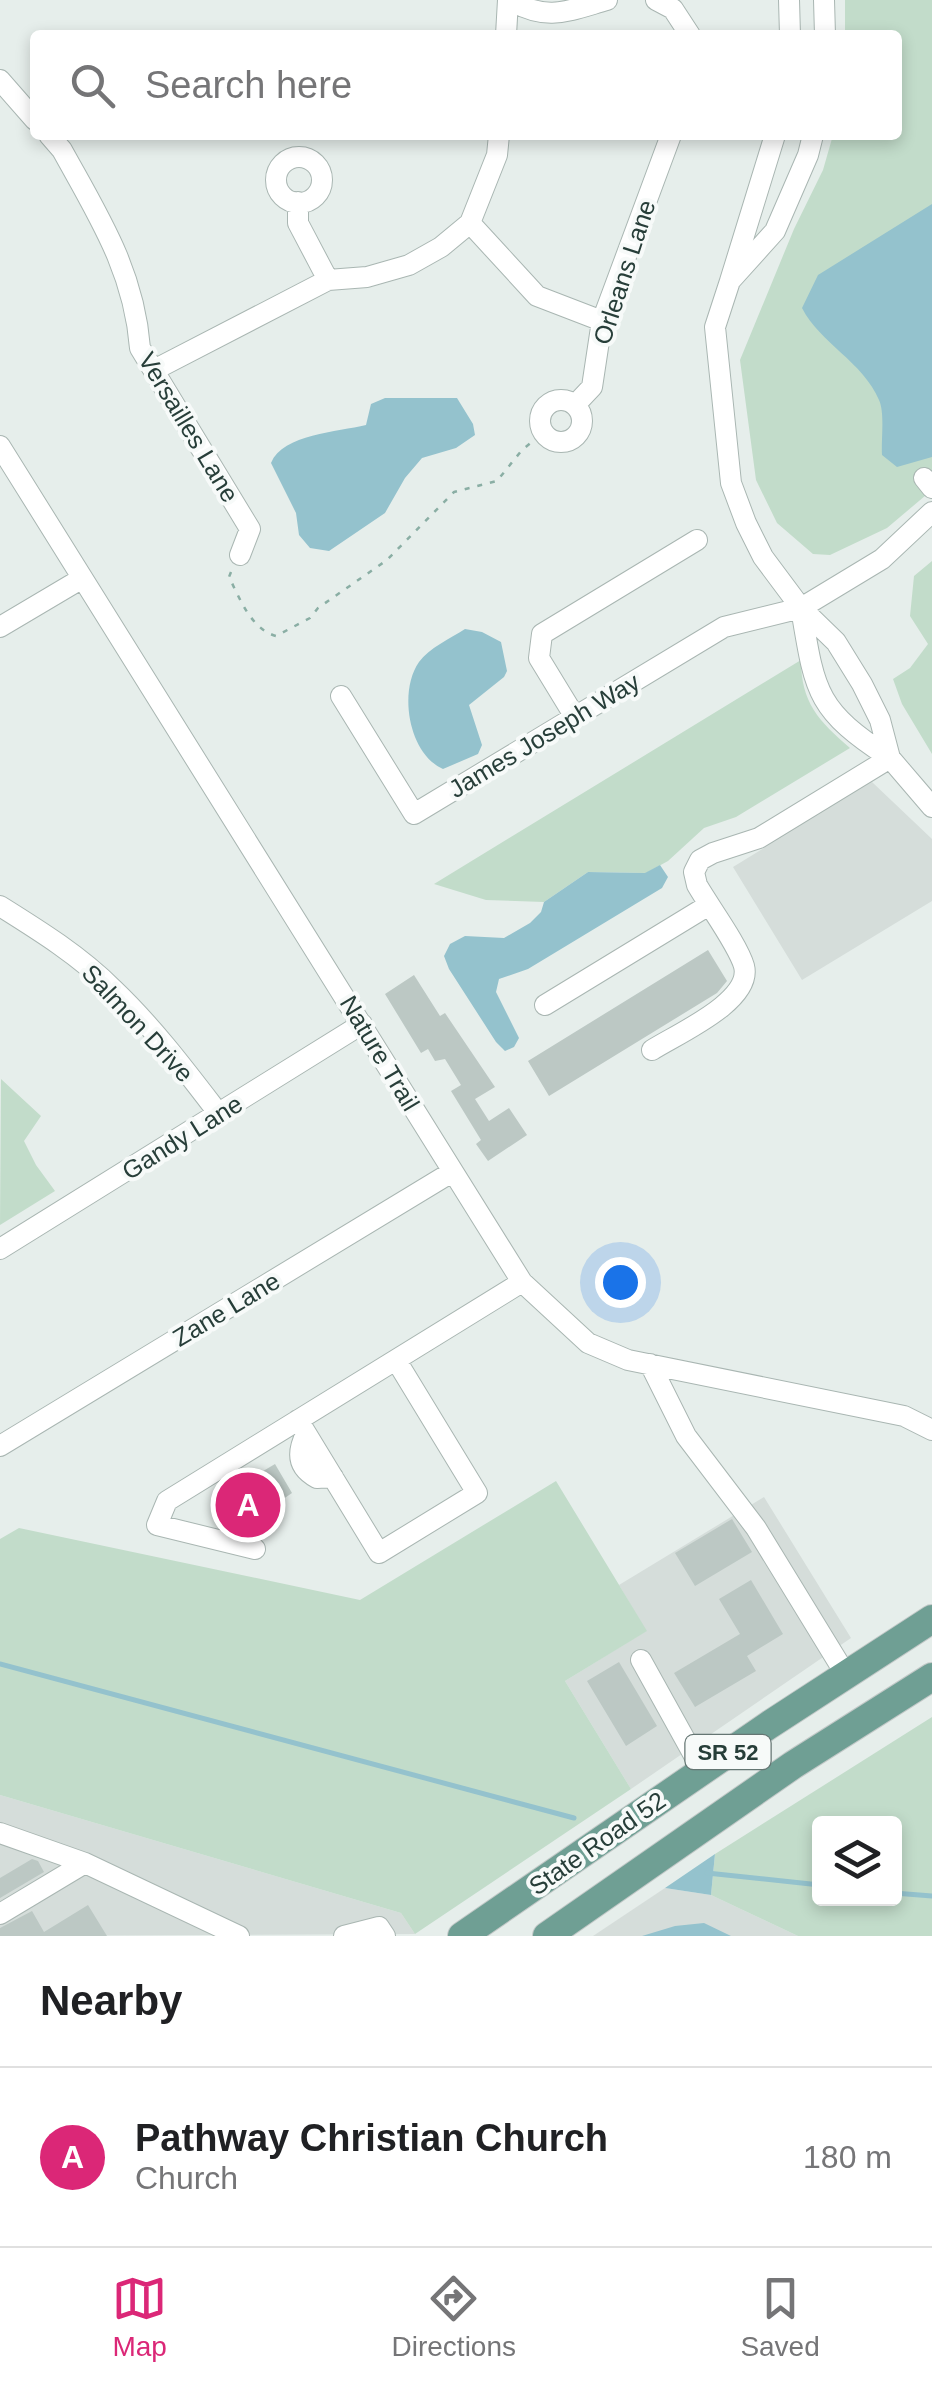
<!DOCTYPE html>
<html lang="en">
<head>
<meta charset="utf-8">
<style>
  :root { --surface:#fff; --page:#f6f6f6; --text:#202124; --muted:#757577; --line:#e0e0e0; --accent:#db2777 }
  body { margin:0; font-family:Helvetica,sans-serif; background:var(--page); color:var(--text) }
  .controls { position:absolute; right:30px; bottom:30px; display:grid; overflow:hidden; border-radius:10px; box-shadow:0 5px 15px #0003 }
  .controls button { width:90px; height:90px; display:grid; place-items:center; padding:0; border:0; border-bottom:2px solid var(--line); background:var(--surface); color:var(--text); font:50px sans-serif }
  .you { position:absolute; left:620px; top:1282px; width:35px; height:35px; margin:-25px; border:8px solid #fff; border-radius:50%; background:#1a73e8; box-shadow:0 0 0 15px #1a73e833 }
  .badge { display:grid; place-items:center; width:65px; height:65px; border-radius:50%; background:var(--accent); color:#fff; font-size:32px; font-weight:700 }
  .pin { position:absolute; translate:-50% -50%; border:5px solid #fff; box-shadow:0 2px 10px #0006 }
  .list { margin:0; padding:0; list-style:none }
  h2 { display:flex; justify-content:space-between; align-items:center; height:130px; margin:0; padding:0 40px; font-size:42px }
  h2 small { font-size:32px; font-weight:400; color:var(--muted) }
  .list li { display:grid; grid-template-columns:65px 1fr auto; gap:30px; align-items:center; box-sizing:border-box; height:180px; padding:0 40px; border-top:2px solid var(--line) }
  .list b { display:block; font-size:38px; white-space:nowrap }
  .list p { margin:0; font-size:32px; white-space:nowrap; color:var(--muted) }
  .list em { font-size:32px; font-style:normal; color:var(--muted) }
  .icon { flex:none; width:55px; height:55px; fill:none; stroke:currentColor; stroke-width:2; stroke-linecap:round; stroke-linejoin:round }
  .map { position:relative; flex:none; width:932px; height:1936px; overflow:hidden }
  .search { position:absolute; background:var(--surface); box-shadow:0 5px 15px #0003; left:30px; right:30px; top:30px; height:110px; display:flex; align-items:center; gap:25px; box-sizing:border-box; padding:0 35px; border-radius:10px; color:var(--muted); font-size:38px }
  .sheet { height:310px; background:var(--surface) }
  nav { display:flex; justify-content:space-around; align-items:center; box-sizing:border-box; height:140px; border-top:2px solid var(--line); background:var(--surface); font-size:28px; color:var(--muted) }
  nav a { display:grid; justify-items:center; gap:5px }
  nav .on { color:var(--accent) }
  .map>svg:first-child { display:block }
</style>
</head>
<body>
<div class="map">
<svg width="932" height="1936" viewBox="0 0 932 1936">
  <rect width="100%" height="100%" fill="#e6eeeb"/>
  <path fill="#d5ddda" d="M872 782 932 839V901L802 980 733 867Z
    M764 1497 851 1638 631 1789 565 1681 646 1631 619 1585Z
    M0 1795 401 1913 415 1934 0 1936Z
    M665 1888 711 1895 798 1936H593Z"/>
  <path fill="#c2dcca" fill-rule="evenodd" d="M845 0H932V490L887 528 830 555 813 554 777 523 756 480 740 360 794 229 823 170 833 135H897V35H845Z
    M932 561V754L902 704 893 679 910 668 928 644 910 616 914 576Z
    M801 660C801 703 819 721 850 748L736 817 704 828 668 861 646 873 588 872 544 902 486 900 434 884Z
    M1 1079 41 1116 24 1141 36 1165 55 1191 0 1225Z
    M556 1481 647 1631 565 1681 631 1789 415 1934 401 1913 0 1795V1539L19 1528 360 1600Z
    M932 1717V1936H798L711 1895 715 1854ZM820 1824H894V1898H820Z"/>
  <path fill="#94c2cd" d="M932 204V457L897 467 882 455C881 439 885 413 879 400 863 362 820 343 802 308L818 275Z
    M385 398H457L473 424 475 435 456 448 422 458 405 478 385 513 329 551 310 548 299 535 296 513 271 463C283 434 338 432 366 425L371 404Z
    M465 629 482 632 501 642 507 671 504 677 469 705 482 745 478 754 443 769C409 754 398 692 419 662 429 648 451 638 465 629Z
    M660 865 668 877 662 888 528 969 499 979 496 992 519 1038 514 1047 505 1051 496 1042 449 969 444 956 450 944 465 936 504 938 530 923 541 912 544 902 588 872 645 873Z
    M715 1854 711 1895 665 1888Z
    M704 1923 731 1936H642L675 1926Z"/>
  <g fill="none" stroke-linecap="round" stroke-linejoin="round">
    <path stroke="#94c2cd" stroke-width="5" d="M0 1664 574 1818
      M707 1873 820 1885
      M894 1893 932 1896"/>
  </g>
  <path fill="#bcc8c4" d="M708 950 727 981 717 993 549 1096 528 1061Z
    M414 975 440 1016 445 1013 495 1087 475 1099 489 1121 509 1108 527 1135 488 1161 476 1144 481 1140 451 1091 461 1085 445 1059 435 1061 428 1049 421 1053 385 994Z
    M275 1464 292 1493 238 1530 217 1494 234 1484 236 1487Z
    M732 1519 752 1552 695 1586 675 1553Z
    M751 1580 783 1634 747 1656 756 1671 695 1707 674 1673 740 1634 719 1599Z
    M619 1662 657 1726 626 1746 587 1681Z
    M32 1859 38 1861 44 1872 0 1898V1878Z
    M88 1905 107 1936H0V1928L32 1911 44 1932Z"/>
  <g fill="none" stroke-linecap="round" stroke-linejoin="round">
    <defs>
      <path id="minor" d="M510 0C547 22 568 11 607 0
        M656 0 673 9 690 35
        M789 0 790 35
        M824 0 825 35
        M506 35 508 0
        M0 80 35 120
        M49 135 62 150C99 217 134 271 140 348L250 529 240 555
        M775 135 730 281 775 231 808 155 813 135
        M276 180a23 23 0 1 1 46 0a23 23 0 1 1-46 0Z
        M298 202V223L328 280
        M470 223 537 296 602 321
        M730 281 715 327 731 483 746 523 763 557 801 608 836 642 862 684 880 720 890 758C816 710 815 693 801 608
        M154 370 328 280 367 277 409 265 441 247 470 223 497 155 499 135
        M540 421a21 21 0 1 1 42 0a21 21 0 1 1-42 0Z
        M575 405 592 387 602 321 671 135
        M0 446 522 1282 588 1343 628 1360 904 1416 932 1430
        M924 478 932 488
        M0 627 81 579
        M341 696 414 814 724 627 801 608 882 559 932 512
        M575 717 539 658 542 634 697 540
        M0 906C40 931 80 956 113 989 153 1027 186 1071 219 1114
        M545 1005 709 905
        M652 1050C677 1034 753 1001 744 966 738 945 709 906 697 885L694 872 700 860 713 853 759 838 890 758 932 807
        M0 1249 362 1024
        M650 1364 686 1436 756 1528 846 1675
        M298 1420 379 1553 477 1493 396 1360
        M306 1434C297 1452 297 1467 317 1478L333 1477
        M0 1446 452 1172
        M255 1549 157 1525 167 1501 522 1282
        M641 1660 702 1770
        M0 1833 85 1863 239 1936
        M0 1914 85 1863
        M344 1936 379 1927 385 1936"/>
      <path id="major" d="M462 1936 769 1725 932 1619
        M547 1936 793 1765 932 1677"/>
    </defs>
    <use href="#minor" stroke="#a9b6b2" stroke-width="22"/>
    <use href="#major" stroke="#c3c9c8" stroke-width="30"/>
    <path stroke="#8aaea4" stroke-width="2.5" stroke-dasharray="5 8" stroke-linecap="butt" d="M231 572 229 577C240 599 251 629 276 636L310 618 318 608 387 560 454 492 497 481 522 450 544 432"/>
    <use href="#minor" stroke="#fff" stroke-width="20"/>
    <use href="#major" stroke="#6f9f94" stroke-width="28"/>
  </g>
  <g text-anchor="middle" stroke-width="8" stroke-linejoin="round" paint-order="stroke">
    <rect fill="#f7faf9" stroke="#657673" stroke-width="2.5" x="685.5" y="1735" width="85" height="34" rx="8"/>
    <g font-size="22" font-weight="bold" fill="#273e39">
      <text x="728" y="1760">SR 52</text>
    </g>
    <g font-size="25" fill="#273e39" stroke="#f7faf9">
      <text transform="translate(624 272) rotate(-72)" y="9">Orleans Lane</text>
      <text transform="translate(189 427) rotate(59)" y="9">Versailles Lane</text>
      <text transform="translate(544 735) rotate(-31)" y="9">James Joseph Way</text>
      <text transform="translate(138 1023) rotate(47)" y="9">Salmon Drive</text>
      <text transform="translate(380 1053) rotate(59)" y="9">Nature Trail</text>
      <text transform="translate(182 1137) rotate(-32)" y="9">Gandy Lane</text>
      <text transform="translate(226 1309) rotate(-31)" y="9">Zane Lane</text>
      <text transform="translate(597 1843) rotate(-35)" y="9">State Road 52</text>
    </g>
  </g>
</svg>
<div class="controls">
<button><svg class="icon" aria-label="layers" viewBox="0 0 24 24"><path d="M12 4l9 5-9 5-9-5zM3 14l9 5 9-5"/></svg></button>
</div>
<div class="you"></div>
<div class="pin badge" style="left:248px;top:1505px">A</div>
<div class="search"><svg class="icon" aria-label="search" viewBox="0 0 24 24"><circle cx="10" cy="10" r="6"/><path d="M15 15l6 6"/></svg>Search here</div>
</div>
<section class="sheet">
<h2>Nearby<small></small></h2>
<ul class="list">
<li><span class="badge">A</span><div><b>Pathway Christian Church</b><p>Church</p></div><em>180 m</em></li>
</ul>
</section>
<nav>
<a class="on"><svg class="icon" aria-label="map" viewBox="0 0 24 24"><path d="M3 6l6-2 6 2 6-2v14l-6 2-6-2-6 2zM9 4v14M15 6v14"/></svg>Map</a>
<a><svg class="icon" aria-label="directions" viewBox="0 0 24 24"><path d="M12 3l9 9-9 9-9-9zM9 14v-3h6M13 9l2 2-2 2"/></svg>Directions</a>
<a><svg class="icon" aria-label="saved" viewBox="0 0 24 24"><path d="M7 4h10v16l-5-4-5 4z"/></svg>Saved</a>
</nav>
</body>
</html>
